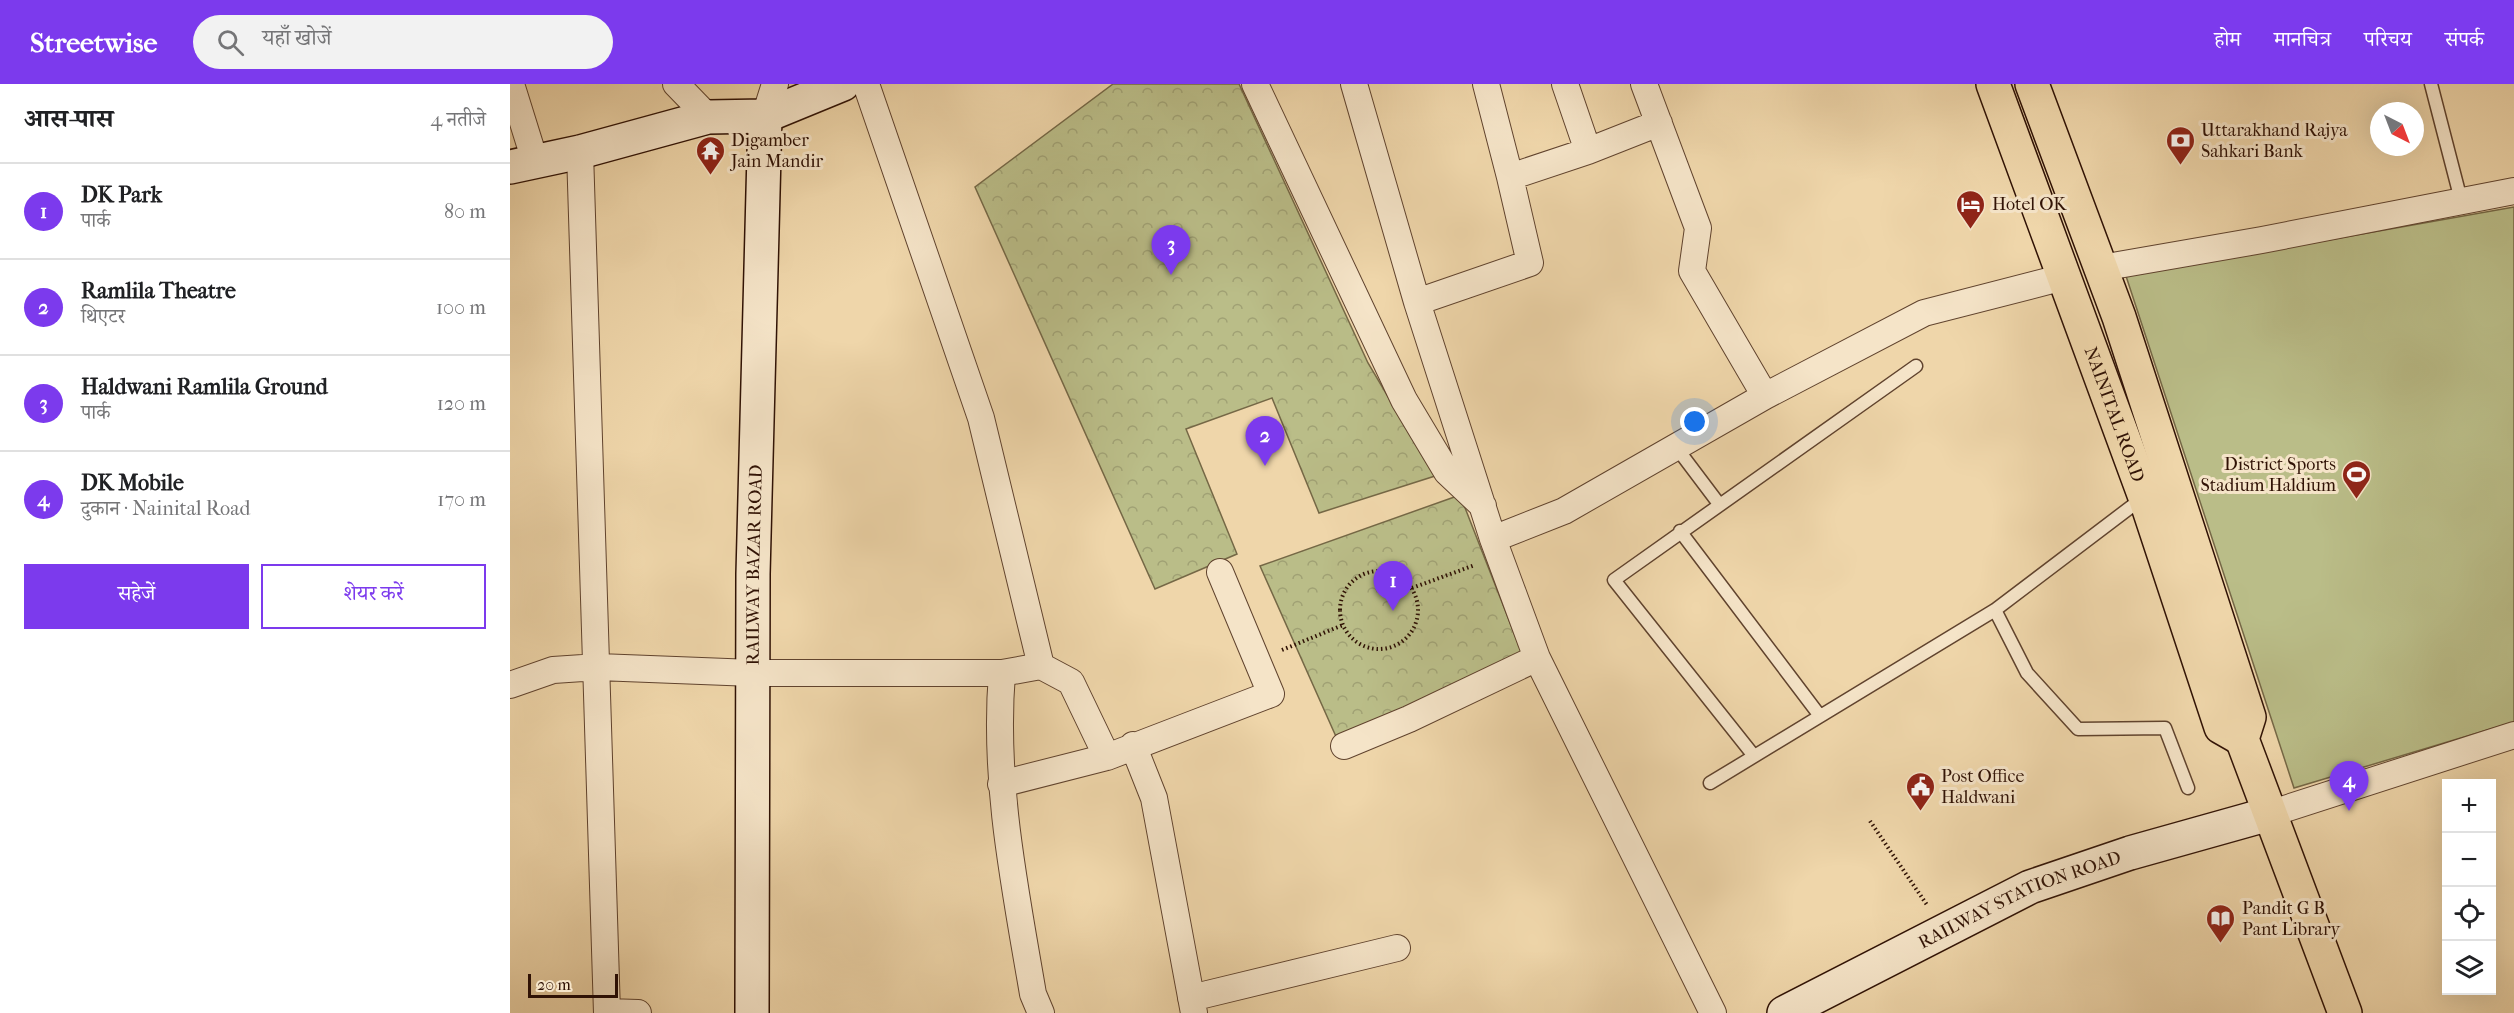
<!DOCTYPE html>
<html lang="hi">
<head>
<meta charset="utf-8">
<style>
  :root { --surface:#fff; --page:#f2f2f2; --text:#202124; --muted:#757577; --line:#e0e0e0; --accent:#7c3aed }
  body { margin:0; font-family:"IM FELL French Canon","Noto Serif Devanagari",serif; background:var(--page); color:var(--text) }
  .controls { position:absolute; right:18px; bottom:18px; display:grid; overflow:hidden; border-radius:0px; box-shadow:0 6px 24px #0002 }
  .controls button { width:54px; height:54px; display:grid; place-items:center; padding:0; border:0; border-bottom:2px solid var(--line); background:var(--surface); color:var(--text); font:30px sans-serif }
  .compass { position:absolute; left:1860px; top:18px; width:54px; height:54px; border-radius:50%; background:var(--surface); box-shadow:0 6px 24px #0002; rotate:138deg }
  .scale { position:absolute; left:18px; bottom:15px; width:90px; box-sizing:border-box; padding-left:6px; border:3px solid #301205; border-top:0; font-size:16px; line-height:21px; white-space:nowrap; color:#301205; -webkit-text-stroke:4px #f5e4c8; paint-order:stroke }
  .you { position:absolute; left:1185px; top:338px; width:21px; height:21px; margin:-15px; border:4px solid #fff; border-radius:50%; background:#1a73e8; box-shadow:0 0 0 9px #1a73e833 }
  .badge { display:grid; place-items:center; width:39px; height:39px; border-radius:50%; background:var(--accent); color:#fff; font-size:20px; font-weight:700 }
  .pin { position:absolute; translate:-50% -50px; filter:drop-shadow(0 2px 3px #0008) }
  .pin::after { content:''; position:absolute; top:32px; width:21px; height:18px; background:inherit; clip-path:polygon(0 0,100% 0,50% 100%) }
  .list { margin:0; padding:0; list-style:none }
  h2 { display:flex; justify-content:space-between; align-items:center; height:78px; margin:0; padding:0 24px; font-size:26px }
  h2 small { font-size:20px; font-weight:400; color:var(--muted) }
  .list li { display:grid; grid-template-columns:39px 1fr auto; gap:18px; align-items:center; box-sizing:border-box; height:96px; padding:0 24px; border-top:2px solid var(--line) }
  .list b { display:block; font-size:22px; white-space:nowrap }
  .list p { margin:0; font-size:20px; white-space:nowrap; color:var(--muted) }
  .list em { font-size:20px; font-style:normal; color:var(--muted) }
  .actions { display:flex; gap:12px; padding:18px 24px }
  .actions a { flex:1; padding:14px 0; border:2px solid var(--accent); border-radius:0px; text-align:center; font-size:21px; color:var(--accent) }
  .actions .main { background:var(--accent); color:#fff }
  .icon { flex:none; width:33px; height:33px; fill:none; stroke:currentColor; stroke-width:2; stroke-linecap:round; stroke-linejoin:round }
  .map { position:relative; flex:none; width:2004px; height:929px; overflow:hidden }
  header { display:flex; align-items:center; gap:36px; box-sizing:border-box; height:84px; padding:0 30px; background:var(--accent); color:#fff }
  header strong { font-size:28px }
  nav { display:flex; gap:33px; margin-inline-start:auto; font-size:21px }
  .search { width:420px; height:54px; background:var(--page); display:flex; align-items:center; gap:15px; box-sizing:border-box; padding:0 21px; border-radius:33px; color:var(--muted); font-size:22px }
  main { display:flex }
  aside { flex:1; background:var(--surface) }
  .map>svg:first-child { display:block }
</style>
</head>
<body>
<header>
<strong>Streetwise</strong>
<div class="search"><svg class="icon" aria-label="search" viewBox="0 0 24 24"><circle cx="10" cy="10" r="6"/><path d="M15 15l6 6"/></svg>यहाँ खोजें</div>
<nav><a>होम</a><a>मानचित्र</a><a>परिचय</a><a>संपर्क</a></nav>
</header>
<main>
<aside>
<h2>आस-पास<small>4 नतीजे</small></h2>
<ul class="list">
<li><span class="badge">1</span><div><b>DK Park</b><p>पार्क</p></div><em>80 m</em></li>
<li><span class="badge">2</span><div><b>Ramlila Theatre</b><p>थिएटर</p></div><em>100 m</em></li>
<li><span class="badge">3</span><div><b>Haldwani Ramlila Ground</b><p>पार्क</p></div><em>120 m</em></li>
<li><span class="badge">4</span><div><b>DK Mobile</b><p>दुकान · Nainital Road</p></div><em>170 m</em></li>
</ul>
<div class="actions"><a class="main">सहेजें</a><a>शेयर करें</a></div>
</aside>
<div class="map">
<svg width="2004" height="929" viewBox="0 0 2004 929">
  <defs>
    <pattern id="park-crowns" width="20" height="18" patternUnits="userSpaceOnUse" patternTransform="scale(1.5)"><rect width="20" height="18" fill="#babd88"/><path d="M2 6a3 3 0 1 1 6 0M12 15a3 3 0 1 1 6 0" fill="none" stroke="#a0a174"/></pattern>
  </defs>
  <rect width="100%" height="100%" fill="#efd6aa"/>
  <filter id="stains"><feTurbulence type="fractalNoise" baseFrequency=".00333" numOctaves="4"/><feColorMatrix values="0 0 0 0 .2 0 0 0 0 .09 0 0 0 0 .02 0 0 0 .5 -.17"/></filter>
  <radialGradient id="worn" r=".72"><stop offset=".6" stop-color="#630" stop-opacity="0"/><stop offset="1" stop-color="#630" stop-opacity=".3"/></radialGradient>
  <path fill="#babd88" stroke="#756846" stroke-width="1.5" d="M2004 123V638L1784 704 1616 192Z"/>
  <path fill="url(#park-crowns)" stroke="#756846" stroke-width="1.5" d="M603 0H729L858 279 925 392 809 429 762 314 676 345 727 470 645 505 465 103Z
    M950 411 1013 572 828 657 750 482Z"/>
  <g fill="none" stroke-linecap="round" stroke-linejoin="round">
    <defs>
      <path id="lane" d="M1921 0 1951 116
        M1166 363 1209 420
        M1170 447 1310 632
        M1485 526 1517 589 1568 645 1655 644 1678 704
        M1244 672 1104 496 1406 282
        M1200 699 1485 526 1634 413"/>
      <path id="street" d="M1 0 25 77
        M166 0 198 33
        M356 0 471 334 531 582 492 589C483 698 505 804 523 910L531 929
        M745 0 894 316 937 388 973 422
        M844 0 907 218 1020 179 1000 93 976 0
        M1055 0 1078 67 1149 39
        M1134 0 1188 144 1182 187 1255 312
        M255 32 265 0
        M70 68 97 929
        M1000 93 1078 67
        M1591 184 1752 156 2004 107
        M907 218 983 455 1054 427 1255 312 1414 229 1554 193
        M983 455 1027 574 1203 929
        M531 582 561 598 597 673
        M0 601 43 586 88 583 243 589H492
        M623 661 644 714 684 929
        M834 662 899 635 1027 574
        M491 700 597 673 761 610 710 488
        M1759 730 2004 651
        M681 914 887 864
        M97 928 128 929"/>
      <g id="secondary">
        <path d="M0 83 70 68 198 33 255 32 333 0"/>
        <path id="s1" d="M242 929 243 490 255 32"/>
        <path id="s2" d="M1274 929 1520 803 1620 769 1759 730"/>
      </g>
      <g id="highway">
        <path id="s3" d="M1483 0 1635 413 1711 643 1732 655"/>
        <path d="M1522 0 1609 233 1739 633 1732 655 1835 929"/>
      </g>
    </defs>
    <use href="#lane" stroke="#60432e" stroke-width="15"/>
    <use href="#street" stroke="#60432e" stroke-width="28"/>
    <use href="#secondary" stroke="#301205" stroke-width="36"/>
    <use href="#highway" stroke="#301205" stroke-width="36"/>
    <path stroke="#301205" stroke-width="4" stroke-dasharray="1.5 3" stroke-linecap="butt" d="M830 526a39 39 0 1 1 78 0a39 39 0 1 1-78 0Z
      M902 504 965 481
      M772 566 833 541
      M1360 737 1417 821"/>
    <use href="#lane" stroke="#f5e4c8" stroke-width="12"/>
    <use href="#street" stroke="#f5e4c8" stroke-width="26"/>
    <use href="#secondary" stroke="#f5e4c8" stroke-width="33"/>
    <use href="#highway" stroke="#efd6aa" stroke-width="33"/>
  </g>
  <defs>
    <symbol id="bank-pin" viewBox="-11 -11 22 30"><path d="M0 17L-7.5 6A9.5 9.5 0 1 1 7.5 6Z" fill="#8f2418" stroke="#f5e4c8"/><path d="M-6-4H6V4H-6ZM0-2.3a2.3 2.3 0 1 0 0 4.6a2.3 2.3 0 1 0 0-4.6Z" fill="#fff"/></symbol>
    <symbol id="temple-pin" viewBox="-11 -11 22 30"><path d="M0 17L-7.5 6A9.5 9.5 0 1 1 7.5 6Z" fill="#8f2418" stroke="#f5e4c8"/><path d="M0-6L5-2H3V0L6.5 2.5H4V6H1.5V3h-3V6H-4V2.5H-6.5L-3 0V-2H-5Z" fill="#fff"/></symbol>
    <symbol id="hotel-pin" viewBox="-11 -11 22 30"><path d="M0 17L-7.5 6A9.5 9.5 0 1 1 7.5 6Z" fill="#8f2418" stroke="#f5e4c8"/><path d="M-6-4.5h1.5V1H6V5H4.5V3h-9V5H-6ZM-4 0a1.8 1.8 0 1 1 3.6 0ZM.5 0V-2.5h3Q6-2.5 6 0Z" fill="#fff"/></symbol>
    <symbol id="stadium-pin" viewBox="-11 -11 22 30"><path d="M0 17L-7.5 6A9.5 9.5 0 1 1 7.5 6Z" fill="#8f2418" stroke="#f5e4c8"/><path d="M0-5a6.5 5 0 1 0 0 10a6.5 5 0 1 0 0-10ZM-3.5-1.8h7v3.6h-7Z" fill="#fff"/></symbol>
    <symbol id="civic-pin" viewBox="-11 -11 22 30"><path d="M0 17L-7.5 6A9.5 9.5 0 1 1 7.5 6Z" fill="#8f2418" stroke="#f5e4c8"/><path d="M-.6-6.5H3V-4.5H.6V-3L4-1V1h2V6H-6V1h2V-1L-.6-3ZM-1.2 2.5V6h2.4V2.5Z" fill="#fff"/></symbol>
    <symbol id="library-pin" viewBox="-11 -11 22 30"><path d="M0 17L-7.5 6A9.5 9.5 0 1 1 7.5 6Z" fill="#8f2418" stroke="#f5e4c8"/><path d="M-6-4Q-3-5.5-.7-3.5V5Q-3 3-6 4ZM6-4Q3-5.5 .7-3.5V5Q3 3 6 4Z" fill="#fff"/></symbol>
  </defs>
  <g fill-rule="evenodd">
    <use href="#bank-pin" x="1654" y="40" width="33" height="45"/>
    <use href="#temple-pin" x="184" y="50" width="33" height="45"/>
    <use href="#hotel-pin" x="1444" y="104" width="33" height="45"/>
    <use href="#stadium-pin" x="1830" y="374" width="33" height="45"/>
    <use href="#civic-pin" x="1394" y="686" width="33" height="45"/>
    <use href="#library-pin" x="1694" y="818" width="33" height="45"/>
  </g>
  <g text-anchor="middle" stroke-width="6" stroke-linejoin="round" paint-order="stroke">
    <g font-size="18" fill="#301205" stroke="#f5e4c8" text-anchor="start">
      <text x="1691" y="52">Uttarakhand Rajya<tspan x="1691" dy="21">Sahkari Bank</tspan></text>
      <text x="221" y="62">Digamber<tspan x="221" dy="21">Jain Mandir</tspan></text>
      <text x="1482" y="126">Hotel OK</text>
      <text x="1826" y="386" text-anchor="end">District Sports<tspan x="1826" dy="21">Stadium Haldium</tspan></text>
      <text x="1431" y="698">Post Office<tspan x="1431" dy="21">Haldwani</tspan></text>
      <text x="1732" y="830">Pandit G B<tspan x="1732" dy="21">Pant Library</tspan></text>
    </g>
    <g font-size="18" fill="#301205" stroke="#f5e4c8">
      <text dy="6" stroke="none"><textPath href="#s3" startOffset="352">NAINITAL ROAD</textPath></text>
      <text dy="6" stroke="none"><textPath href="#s1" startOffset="448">RAILWAY BAZAR ROAD</textPath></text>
      <text dy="6" stroke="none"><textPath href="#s2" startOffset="262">RAILWAY STATION ROAD</textPath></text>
    </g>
  </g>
  <rect width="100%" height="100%" filter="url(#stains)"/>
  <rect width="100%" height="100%" fill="url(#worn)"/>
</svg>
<div class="controls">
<button>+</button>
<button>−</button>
<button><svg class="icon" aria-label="locate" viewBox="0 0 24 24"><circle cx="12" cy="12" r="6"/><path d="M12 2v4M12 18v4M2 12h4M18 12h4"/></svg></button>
<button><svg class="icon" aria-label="layers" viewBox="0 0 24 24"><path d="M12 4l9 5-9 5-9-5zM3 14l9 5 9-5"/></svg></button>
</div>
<svg class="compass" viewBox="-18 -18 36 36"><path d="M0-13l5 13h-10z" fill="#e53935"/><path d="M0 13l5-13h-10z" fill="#757577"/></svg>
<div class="scale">20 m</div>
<div class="you"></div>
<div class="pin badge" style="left:883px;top:527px">1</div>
<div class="pin badge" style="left:755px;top:382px">2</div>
<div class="pin badge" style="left:661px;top:191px">3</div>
<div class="pin badge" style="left:1839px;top:727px">4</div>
</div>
</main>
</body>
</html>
